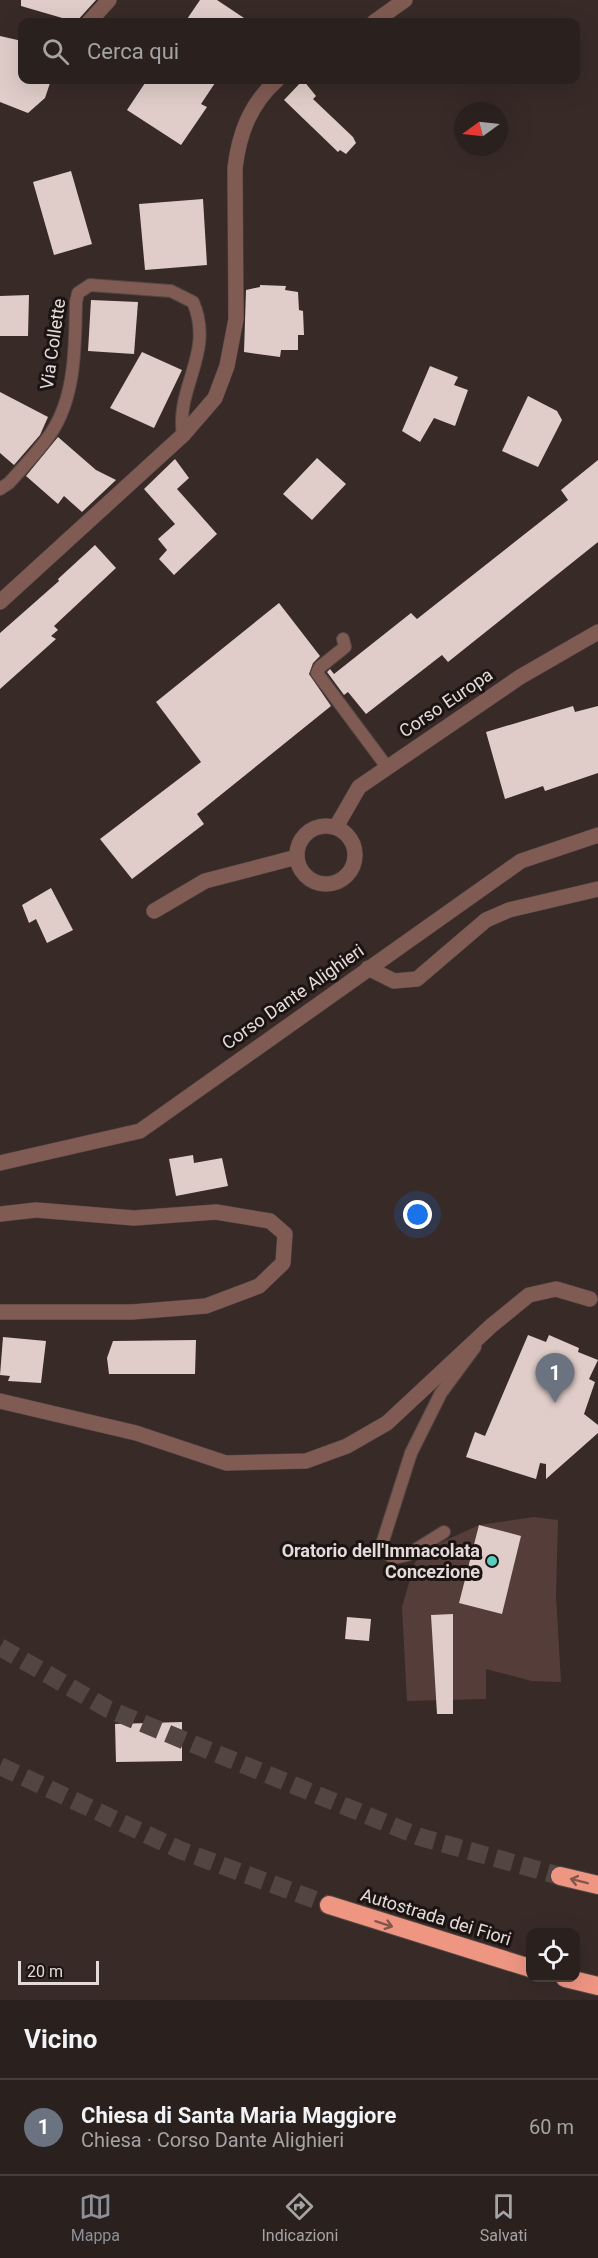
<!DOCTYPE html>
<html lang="it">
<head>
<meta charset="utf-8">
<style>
  :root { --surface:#2a201d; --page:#362d2a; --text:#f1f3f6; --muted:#a5a3a4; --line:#463e3b; --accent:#8c9099 }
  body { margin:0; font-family:Roboto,sans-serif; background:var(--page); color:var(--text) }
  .controls { position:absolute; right:18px; bottom:18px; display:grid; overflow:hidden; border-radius:12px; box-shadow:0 6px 24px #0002 }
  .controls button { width:54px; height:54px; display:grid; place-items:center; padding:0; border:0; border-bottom:2px solid var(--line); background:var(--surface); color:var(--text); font:30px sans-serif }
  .compass { position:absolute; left:454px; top:102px; width:54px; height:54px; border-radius:50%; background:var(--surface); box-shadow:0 6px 24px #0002; rotate:255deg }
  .scale { position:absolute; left:18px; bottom:15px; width:81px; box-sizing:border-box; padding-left:6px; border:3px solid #e4dbd9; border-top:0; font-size:16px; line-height:21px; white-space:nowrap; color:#e4dbd9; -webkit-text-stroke:4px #1b1413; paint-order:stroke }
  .you { position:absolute; left:418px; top:1215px; width:21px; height:21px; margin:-15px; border:4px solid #fff; border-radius:50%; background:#1a73e8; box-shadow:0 0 0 9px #1a73e833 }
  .badge { display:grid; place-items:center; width:39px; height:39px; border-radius:50%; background:var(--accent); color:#fff; font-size:20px; font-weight:700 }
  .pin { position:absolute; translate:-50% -50px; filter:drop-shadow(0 2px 3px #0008) }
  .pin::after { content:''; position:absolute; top:32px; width:21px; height:18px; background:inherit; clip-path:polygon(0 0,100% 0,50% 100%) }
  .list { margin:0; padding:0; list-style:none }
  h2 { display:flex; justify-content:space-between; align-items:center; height:78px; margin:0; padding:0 24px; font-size:26px }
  h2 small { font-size:20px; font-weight:400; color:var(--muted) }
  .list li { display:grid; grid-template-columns:39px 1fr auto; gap:18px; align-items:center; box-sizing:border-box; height:96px; padding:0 24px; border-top:2px solid var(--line) }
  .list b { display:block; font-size:22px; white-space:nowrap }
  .list p { margin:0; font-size:20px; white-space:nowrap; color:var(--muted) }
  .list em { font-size:20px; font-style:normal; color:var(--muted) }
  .icon { flex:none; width:33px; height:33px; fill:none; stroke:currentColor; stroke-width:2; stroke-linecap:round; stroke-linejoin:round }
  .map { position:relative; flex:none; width:598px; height:2000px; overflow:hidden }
  .search { position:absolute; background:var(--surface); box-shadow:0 6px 24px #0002; left:18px; right:18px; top:18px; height:66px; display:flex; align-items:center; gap:15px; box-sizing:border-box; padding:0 21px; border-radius:12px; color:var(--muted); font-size:22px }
  .sheet { height:174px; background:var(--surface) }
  nav { display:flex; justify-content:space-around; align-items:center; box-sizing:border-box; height:84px; border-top:2px solid var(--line); background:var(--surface); font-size:16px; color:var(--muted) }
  nav a { display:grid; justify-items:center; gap:3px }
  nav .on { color:var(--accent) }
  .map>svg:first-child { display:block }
</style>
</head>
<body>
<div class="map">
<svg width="598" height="2000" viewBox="0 0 598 2000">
  <rect width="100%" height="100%" fill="#382a27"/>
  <path fill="#553e39" d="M534 1517 558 1520 556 1595 561 1682 532 1681 486 1669V1699L407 1701 402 1607 415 1562 440 1543 479 1525Z"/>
  <path fill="#e0cdc9" d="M21 0H96L76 22 21 6Z
    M200 0H217L250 22H185Z
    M0 36 22 41V80H51L45 98 28 113 0 102Z
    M147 80H217L201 104 207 107 181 145 127 110Z
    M303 80 316 96 313 99 353 137 356 143 346 154 340 150 338 152 284 100Z
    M71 171 92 244 54 255 33 182Z
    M203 199 207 265 145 270 139 204Z
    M260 285 286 286 285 290 298 292 299 310 303 311 304 335H298V350H281L280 357 244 352 246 290 260 287Z
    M29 295 28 336H0V296Z
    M91 300 138 302 134 354 88 351Z
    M142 352 182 370 154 428 110 408Z
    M430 366 458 377 454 385 468 390 455 426 434 418 420 442 402 431Z
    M0 392 48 417 40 435 14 465 0 453Z
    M528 396 557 411 562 420 538 467 502 451Z
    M58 437 96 470 116 480 82 512 64 496 58 504 26 476Z
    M317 458 346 484 312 520 283 494Z
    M175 459 189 478 177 489 217 534 174 575 159 559 167 550 158 539 175 524 144 489Z
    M598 460V542L448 662 442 655 366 714 348 692 344 695 327 672 330 669 334 674 411 613 417 619 568 500 561 490Z
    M95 545 116 568 54 626 58 630 51 636 56 639 0 689V633L59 581 58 579Z
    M279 603 320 656 313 663 309 674 331 706 197 814 204 824 132 879 100 839 201 762 156 702Z
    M573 706 575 712 598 706V773L545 791 543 786 505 799 486 732Z
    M51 888 73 930 47 943 36 919 29 923 22 905Z
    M193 1155 194 1163 222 1158 228 1186 176 1196 169 1159Z
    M528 1335 546 1342 549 1335 579 1348 578 1352 598 1360 589 1379 595 1382 584 1414 598 1425V1433L546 1479V1464L540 1463 536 1479 466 1457 475 1432 485 1436Z
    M3 1337 46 1341 41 1383 8 1381 10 1376 0 1375Z
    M196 1340 195 1374H109L107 1358 113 1341Z
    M479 1525 521 1536 502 1614 459 1603Z
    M453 1614V1714H437L431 1615Z
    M347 1617 371 1619 369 1641 345 1639Z
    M182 1722V1761L116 1762 115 1724Z"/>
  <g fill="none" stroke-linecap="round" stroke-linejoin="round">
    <path stroke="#524542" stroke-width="18" stroke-dasharray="18 9" stroke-linecap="butt" d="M0 1647 108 1709 420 1837 560 1876
      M0 1766 180 1850 329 1905"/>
    <defs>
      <path id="service" d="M0 489 9 483C23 467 39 451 51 433 76 396 75 345 76 302L78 293 90 285 171 291 193 302C215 353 175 387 183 435
        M343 639 345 647 320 667 317 673 387 767
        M444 1532 407 1555 394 1558 386 1553 382 1544 411 1453 441 1393 475 1347"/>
      <path id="minor" d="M89 22 109 0
        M297 855a29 29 0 1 1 58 0a29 29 0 1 1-58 0Z
        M336 827 359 787 520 677 598 632
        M154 911 205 881 297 857
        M368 968 394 981 417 979 486 920 509 910 598 889
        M0 1401 136 1433 226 1463 306 1461 347 1446 387 1423 491 1326 529 1295 556 1289 590 1299"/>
      <path id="tertiary" d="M374 22 405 0
        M0 602 183 435 215 398 227 366 236 319 235 168C239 134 250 104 277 80
        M0 1163 140 1131 521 861 598 835
        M0 1214 36 1210 134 1218 216 1212 270 1221 285 1234 283 1263 259 1286 206 1306 132 1312H0"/>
      <path id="motorway" d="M560 1876 598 1885
        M329 1905 530 1968
        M565 1978 598 1986"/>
    </defs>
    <use href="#service" stroke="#544643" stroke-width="14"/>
    <use href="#minor" stroke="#544643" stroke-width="16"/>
    <use href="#tertiary" stroke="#544643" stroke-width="16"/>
    <use href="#motorway" stroke="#544643" stroke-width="20"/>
    <use href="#service" stroke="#7f5b53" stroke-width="12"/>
    <use href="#minor" stroke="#7f5b53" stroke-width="15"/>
    <use href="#tertiary" stroke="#7f5b53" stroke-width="15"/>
    <use href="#motorway" stroke="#ef9683" stroke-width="18"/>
  </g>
  <defs><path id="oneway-shaft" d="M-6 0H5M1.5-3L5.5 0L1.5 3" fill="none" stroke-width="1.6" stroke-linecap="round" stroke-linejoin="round" transform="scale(1.5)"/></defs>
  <g stroke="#85554b">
    <use href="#oneway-shaft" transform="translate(579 1881) rotate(-166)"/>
    <use href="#oneway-shaft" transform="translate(384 1924) rotate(18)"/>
  </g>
  <circle fill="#59cebe" stroke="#1b1413" stroke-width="2" cx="492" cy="1561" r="6"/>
  <g text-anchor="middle" stroke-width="6" stroke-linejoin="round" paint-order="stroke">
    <g font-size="18" fill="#e4dbd9" stroke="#1b1413">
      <text transform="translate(53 344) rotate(-82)" y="6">Via Collette</text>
      <text transform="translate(446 703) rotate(-34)" y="6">Corso Europa</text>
      <text transform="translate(293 997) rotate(-35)" y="6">Corso Dante Alighieri</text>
      <text transform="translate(436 1917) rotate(17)" y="6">Autostrada dei Fiori</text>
    </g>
    <g font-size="18" font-weight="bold" fill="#e4dbd9" stroke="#1b1413" text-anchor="end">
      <text x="480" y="1557">Oratorio dell'Immacolata<tspan x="480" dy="21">Concezione</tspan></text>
    </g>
  </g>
</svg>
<div class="controls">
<button><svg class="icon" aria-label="locate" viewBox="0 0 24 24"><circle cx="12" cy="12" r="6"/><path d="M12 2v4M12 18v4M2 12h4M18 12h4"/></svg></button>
</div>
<svg class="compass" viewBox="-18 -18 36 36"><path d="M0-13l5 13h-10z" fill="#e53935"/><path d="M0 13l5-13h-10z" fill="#a5a3a4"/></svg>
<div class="scale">20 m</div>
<div class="you"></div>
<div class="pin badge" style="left:555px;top:1403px;background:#6b7280">1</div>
<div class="search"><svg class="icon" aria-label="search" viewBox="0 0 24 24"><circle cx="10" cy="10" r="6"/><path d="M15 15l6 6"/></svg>Cerca qui</div>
</div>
<section class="sheet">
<h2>Vicino<small></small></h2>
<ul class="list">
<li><span class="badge" style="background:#6b7280">1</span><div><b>Chiesa di Santa Maria Maggiore</b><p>Chiesa · Corso Dante Alighieri</p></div><em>60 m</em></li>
</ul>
</section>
<nav>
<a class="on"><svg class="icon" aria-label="map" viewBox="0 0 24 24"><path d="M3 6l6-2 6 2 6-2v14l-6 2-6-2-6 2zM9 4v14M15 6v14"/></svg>Mappa</a>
<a><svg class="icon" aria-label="directions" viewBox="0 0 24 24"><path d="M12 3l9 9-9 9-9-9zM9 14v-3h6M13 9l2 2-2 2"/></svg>Indicazioni</a>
<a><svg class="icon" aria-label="saved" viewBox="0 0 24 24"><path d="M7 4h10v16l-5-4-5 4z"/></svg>Salvati</a>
</nav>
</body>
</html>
